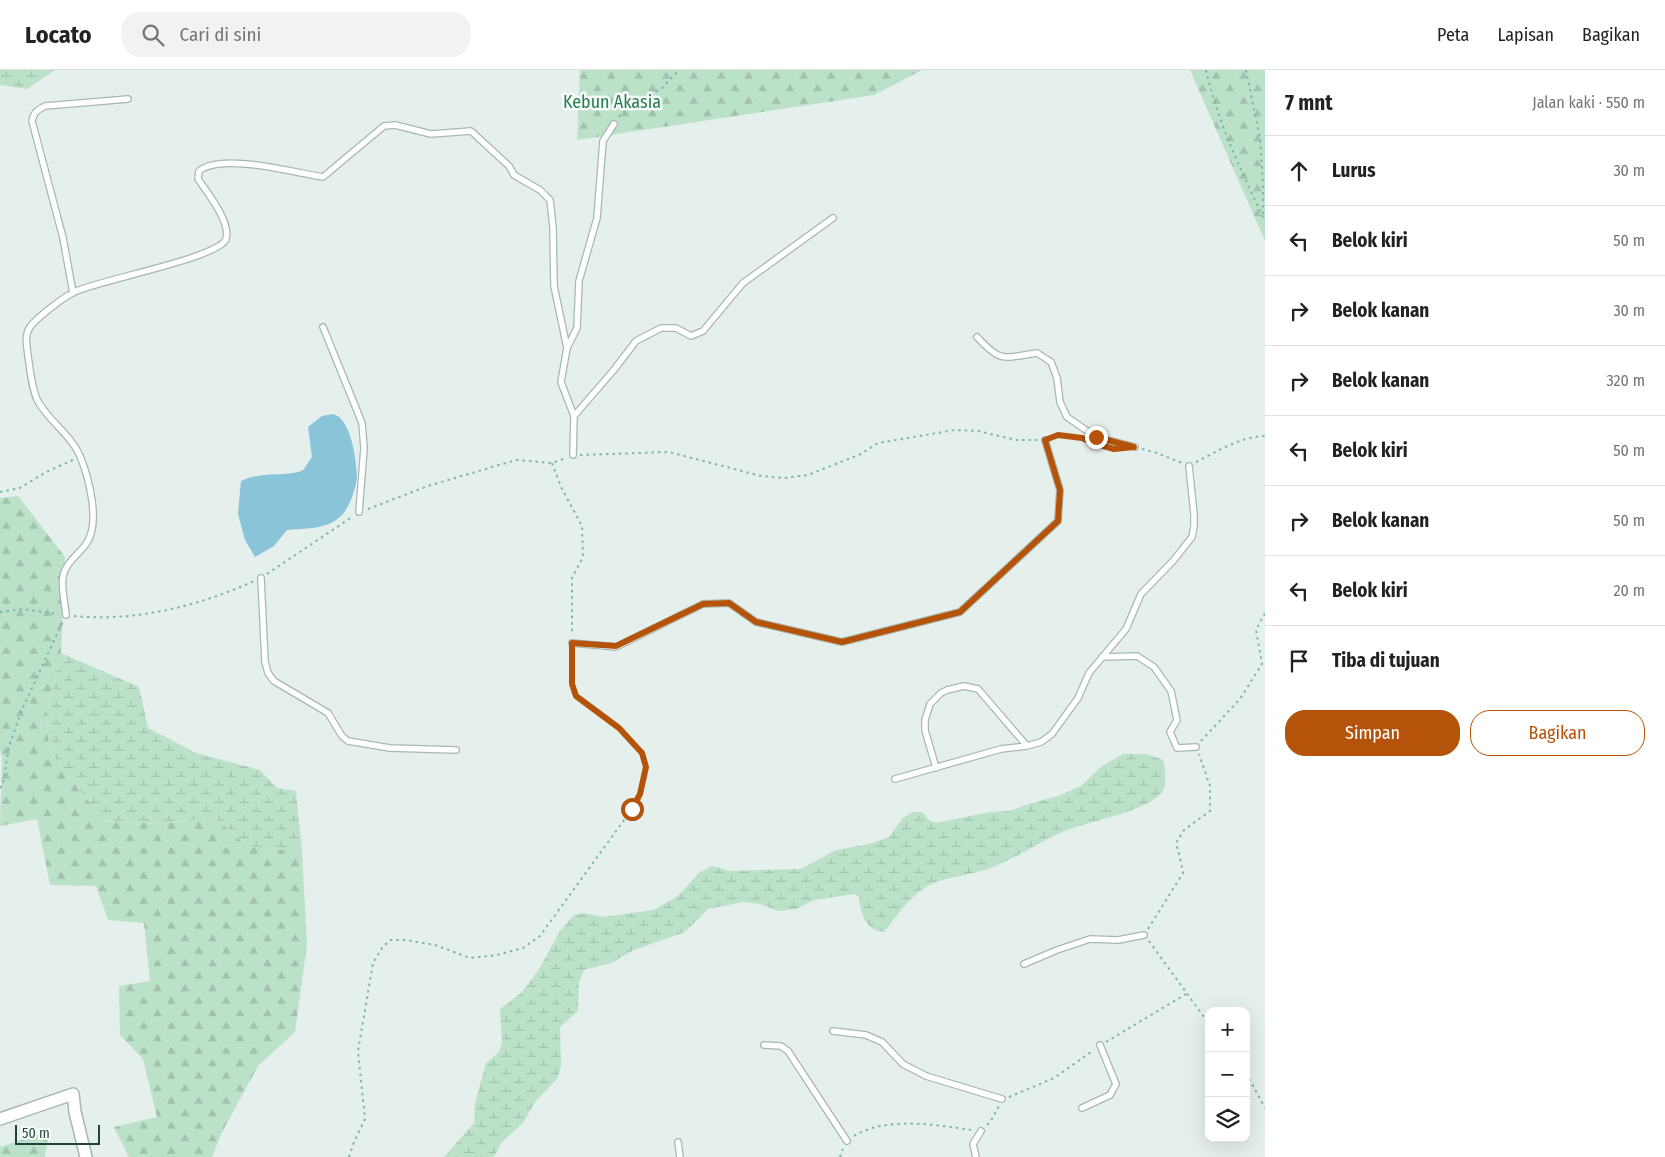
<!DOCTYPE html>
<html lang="id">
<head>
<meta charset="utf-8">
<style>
  :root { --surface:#fff; --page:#f2f2f2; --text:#222; --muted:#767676; --line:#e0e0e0; --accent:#b45309 }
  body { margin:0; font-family:"Fira Sans Condensed",sans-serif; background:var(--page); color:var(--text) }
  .controls { position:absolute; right:15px; bottom:15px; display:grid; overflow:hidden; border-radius:10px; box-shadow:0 5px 20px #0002 }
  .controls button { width:45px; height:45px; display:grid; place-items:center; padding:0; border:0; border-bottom:1px solid var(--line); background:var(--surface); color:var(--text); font:25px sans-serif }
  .scale { position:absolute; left:15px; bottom:12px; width:85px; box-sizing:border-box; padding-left:5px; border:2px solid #22433d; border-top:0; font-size:14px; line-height:18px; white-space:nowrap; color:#22433d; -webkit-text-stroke:4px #f6fbf9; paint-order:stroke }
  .stop { position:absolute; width:15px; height:15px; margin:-11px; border:4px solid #b45309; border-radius:50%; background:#fff }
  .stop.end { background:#b45309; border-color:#fff; box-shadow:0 1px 5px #0008 }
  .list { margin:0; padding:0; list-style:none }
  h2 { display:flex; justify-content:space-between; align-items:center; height:65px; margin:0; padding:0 20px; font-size:21px }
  h2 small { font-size:16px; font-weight:400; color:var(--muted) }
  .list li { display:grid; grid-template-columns:32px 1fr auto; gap:15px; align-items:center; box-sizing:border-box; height:70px; padding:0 20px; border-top:1px solid var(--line) }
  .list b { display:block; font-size:19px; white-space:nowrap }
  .list em { font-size:16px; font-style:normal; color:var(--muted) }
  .actions { display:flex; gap:10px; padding:15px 20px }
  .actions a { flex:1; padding:11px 0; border:1px solid var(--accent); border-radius:20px; text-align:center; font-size:18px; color:var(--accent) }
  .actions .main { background:var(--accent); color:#fff }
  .icon { flex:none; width:28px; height:28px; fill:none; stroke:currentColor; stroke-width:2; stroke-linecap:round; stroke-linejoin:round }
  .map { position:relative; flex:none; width:1265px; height:1087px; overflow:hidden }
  header { display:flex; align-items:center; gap:30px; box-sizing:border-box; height:70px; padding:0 25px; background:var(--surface); border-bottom:1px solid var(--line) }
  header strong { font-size:24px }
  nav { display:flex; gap:28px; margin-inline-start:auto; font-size:18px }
  .search { width:350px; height:45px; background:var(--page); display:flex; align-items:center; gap:12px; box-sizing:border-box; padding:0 18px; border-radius:20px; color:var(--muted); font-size:19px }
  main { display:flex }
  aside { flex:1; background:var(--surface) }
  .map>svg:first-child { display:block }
</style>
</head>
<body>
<header>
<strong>Locato</strong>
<div class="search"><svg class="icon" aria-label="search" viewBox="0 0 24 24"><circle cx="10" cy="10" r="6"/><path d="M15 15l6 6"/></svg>Cari di sini</div>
<nav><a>Peta</a><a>Lapisan</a><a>Bagikan</a></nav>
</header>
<main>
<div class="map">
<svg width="1265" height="1087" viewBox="0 0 1265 1087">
  <defs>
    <pattern id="forest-firs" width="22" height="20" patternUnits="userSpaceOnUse" patternTransform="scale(1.25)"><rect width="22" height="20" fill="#bce1c9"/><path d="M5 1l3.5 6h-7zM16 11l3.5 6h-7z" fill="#a1c2ae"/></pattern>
    <pattern id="wetland-marsh" width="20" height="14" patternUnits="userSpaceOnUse" patternTransform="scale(1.25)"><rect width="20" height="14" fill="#bce1c9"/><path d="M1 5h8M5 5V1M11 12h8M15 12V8" fill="none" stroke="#a1c2ae"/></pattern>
  </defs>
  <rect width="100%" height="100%" fill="#e5efeb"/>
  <path fill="url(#forest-firs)" d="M580 0H922L874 25 577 70Z
    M1190 0H1265V171Z
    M18 426 65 487 61 583 46 646 50 681 103 750 159 754 215 747 248 777 302 781 307 875 295 962 258 996 222 1062 212 1087H129L114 1057 157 1047 143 989 120 965 119 916 150 911 144 853 108 850 96 816 50 815 37 749 0 756 2 687 0 681V428Z
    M49 1061 45 1087H0V1077Z"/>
  <path fill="url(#wetland-marsh)" d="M0 0H55L27 19 0 15Z
    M61 583 139 617 148 658 196 683 260 700 277 718 296 721 302 781 248 777 215 747 159 754 103 750 50 681 46 646Z
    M1123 684H1147L1163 690C1165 701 1168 714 1161 723 1148 740 1093 751 1073 758 1044 768 1019 787 991 798 972 805 950 806 932 814 911 823 898 845 884 862 866 861 860 842 859 827L855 824 814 830 796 839 779 841 760 834 743 832 708 839 685 862 634 880 611 893 584 900 579 913 578 941 560 957 561 996 558 1008 535 1032 523 1053 501 1073 494 1087H444L474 1053 475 1033 486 993 499 982 502 973 500 939 521 923 538 901 560 861 574 845 584 843 603 847 653 840 677 827 700 802 712 796 731 801 801 799 836 780 870 774 889 767 903 748 913 742H922L930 751 936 753 990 742 1010 741 1029 734 1058 726 1081 716 1102 696Z"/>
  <path fill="#89c4d8" d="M333 344C351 348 356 389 357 405 357 416 349 438 342 445 328 460 305 458 287 460L274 476 255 487 245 470 238 444 241 411C259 401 292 407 303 400 306 397 309 390 312 387L308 357 322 346Z"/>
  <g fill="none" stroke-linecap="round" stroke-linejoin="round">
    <defs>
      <path id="lane" d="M73 223 63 168 32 51C34 42 37 40 45 36L128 29
        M323 257 362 353 364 378 359 442
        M977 267C1001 293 1003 288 1037 283L1051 292 1057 308 1060 332 1067 347 1096 367 1135 377
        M574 346 613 301 636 271 661 258H676L691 266 703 261 743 213 833 148
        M573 385 574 346 561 312 567 278 577 258 579 211 597 148 603 71 614 54
        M261 508 265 592 268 603 274 611 328 643 342 666 348 671 390 678 456 680
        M66 545C65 533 61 518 63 507 65 493 79 484 86 474 101 454 89 408 80 386 71 365 51 353 39 333 32 323 30 298 28 286 27 276 24 266 30 257 36 248 64 227 74 222 99 210 219 188 226 169 231 152 207 122 198 109L199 101C222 82 294 103 323 107L384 56 395 55 431 64 471 61 509 96 514 105 540 120 550 130 553 157 554 216 567 278
        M572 573 616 577 703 534 729 533 756 552 842 572 960 542 1058 451 1060 420 1045 370
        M1102 587 1137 586 1154 597 1171 621 1177 650 1170 662 1177 678 1196 677
        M936 698 925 660V650L930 634 941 623 947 620 964 616 978 619 1027 676
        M895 709 1001 679 1027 676 1041 672 1052 664 1078 628 1089 603 1126 559 1141 524 1173 491 1192 467 1194 456V444L1189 396
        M1024 894 1057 880 1090 869 1118 870 1144 865
        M833 961 866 965 882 972 903 994 926 1006 1002 1029
        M764 975 781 976 788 981 847 1071
        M1082 1038 1110 1025 1116 1014 1100 975
        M678 1072 680 1087
        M976 1087 973 1074 981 1061"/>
      <path id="street" d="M0 1049 73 1024 75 1042 86 1087"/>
    </defs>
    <use href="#lane" stroke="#a7b8b3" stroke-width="8"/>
    <use href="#street" stroke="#a7b8b3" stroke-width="14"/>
    <path stroke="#82b5aa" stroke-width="2" stroke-dasharray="2.5 4" stroke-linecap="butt" d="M1206 0C1218 53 1242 103 1265 151
      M1246 0 1260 68 1263 113V144
      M619 47 631 34 661 19 679 0
      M1052 367 1058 365 1082 368
      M1142 379 1157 383 1182 393
      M580 385 669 382 761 406 784 408 808 405 861 384 878 373 955 360 978 361 1016 370H1038
      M1196 392C1218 381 1240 367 1265 366
      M552 393 561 417 582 456 583 487 572 508V564
      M0 422 20 418 46 402 73 390
      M368 439 428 416 516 390 552 393 566 388
      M267 504 352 447
      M0 542 23 539 57 544
      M74 546C135 552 199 536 254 511
      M1201 671 1240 629 1262 594 1256 560 1265 543
      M0 718 3 714 9 676 21 642 63 551
      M1148 859 1183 803 1180 788 1176 773 1184 760 1210 741V716L1199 684
      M1149 871 1209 954
      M1106 972 1186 924
      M1246 1003 1265 1038
      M1009 1027 1054 1008 1094 980
      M987 1055 991 1051 999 1036
      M854 1066C887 1046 936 1055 972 1060
      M349 1087 354 1072 365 1049 358 981 373 893 382 878 390 870H406L435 875 470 888 497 885 523 878 540 866 632 739 639 723 646 697 642 683 619 658 576 626 572 614V581
      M840 1087 843 1079"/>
    <use href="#lane" stroke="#fff" stroke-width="5.5"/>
    <use href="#street" stroke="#fff" stroke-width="11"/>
  </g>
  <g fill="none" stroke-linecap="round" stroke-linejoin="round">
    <path stroke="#b45309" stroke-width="6" d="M632 739 640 724 646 697 642 683 619 658 576 626 572 614V573L616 576 703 534 729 533 756 552 842 572 960 542 1058 451 1060 420 1045 370 1058 365 1082 368 1093 373 1114 379 1134 377 1096 367"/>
  </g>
  <g text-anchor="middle" stroke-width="5" stroke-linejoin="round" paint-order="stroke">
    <g font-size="18" fill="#287d51" stroke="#f6fbf9">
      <text x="612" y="38">Kebun Akasia</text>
    </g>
  </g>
</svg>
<div class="controls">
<button>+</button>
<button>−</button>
<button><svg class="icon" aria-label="layers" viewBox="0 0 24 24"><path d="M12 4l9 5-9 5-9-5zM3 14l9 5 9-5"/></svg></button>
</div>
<div class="scale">50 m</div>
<div class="stop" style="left:632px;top:739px"></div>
<div class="stop end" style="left:1096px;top:367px"></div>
</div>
<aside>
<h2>7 mnt<small>Jalan kaki · 550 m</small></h2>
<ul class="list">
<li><svg class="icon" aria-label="ahead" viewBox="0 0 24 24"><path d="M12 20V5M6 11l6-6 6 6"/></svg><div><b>Lurus</b></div><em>30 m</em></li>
<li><svg class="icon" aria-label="left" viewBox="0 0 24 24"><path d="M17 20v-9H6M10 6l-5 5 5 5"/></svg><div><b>Belok kiri</b></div><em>50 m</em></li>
<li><svg class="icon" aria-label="right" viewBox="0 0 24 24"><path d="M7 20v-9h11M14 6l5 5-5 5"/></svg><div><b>Belok kanan</b></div><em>30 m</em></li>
<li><svg class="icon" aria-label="right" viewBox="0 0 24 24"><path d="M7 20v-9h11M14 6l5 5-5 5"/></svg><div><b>Belok kanan</b></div><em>320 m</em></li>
<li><svg class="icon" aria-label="left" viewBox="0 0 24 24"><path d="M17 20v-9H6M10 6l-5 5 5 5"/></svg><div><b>Belok kiri</b></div><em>50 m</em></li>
<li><svg class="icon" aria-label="right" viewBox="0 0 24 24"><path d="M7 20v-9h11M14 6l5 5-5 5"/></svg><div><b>Belok kanan</b></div><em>50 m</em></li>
<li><svg class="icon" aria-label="left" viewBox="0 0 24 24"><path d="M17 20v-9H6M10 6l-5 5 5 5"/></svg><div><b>Belok kiri</b></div><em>20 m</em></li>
<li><svg class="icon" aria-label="arrive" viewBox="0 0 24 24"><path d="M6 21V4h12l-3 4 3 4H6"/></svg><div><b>Tiba di tujuan</b></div></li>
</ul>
<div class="actions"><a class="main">Simpan</a><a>Bagikan</a></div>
</aside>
</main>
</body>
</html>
